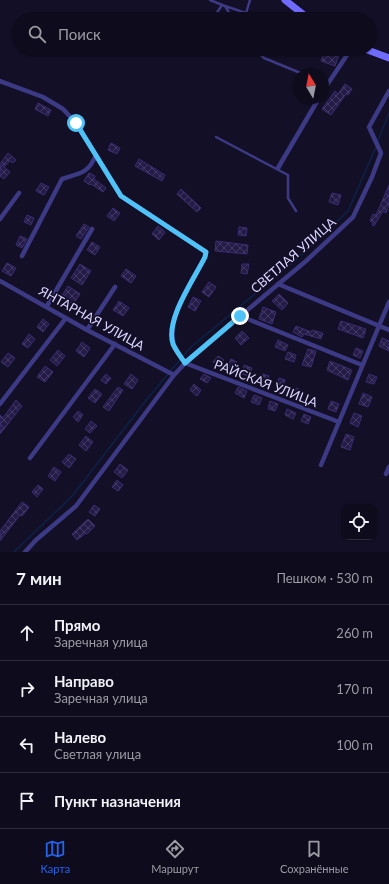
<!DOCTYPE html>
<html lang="ru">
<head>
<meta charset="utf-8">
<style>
  :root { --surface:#0e0b1c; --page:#171425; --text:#f1f3f6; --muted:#9b9ba3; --line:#2e2b3b; --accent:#2563eb }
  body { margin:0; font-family:Lato,sans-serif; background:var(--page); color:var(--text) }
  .controls { position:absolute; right:12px; bottom:12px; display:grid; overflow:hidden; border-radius:8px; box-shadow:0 1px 3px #0004 }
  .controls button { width:36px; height:36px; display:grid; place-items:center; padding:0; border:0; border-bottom:1px solid var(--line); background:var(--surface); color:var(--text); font:20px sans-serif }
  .compass { position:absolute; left:293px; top:68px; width:36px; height:36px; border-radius:50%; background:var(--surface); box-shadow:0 1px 3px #0004; rotate:350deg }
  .stop { position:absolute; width:12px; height:12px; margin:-9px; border:3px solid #4fc3f7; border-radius:50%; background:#fff }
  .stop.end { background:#4fc3f7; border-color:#fff; box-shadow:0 1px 4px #0008 }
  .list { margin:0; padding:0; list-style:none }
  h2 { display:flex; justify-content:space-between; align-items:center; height:52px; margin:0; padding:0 16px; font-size:17px }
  h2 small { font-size:13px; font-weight:400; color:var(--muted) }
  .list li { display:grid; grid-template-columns:26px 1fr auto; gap:12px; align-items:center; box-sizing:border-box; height:56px; padding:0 16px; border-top:1px solid var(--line) }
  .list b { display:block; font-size:15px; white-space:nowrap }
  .list p { margin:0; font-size:13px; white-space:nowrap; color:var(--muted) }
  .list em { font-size:13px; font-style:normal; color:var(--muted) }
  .icon { flex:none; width:22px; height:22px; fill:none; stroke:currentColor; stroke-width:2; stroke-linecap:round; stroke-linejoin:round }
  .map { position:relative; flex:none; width:389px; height:552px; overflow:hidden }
  .search { position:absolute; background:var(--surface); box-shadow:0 1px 3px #0004; left:12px; right:12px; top:12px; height:44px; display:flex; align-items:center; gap:10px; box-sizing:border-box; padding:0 14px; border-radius:22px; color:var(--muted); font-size:15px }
  .sheet { height:276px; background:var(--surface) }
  nav { display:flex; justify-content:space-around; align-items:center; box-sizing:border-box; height:56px; border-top:1px solid var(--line); background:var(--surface); font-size:11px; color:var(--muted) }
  nav a { display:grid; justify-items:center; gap:2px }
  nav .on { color:var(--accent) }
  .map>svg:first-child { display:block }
</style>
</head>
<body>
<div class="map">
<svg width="389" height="552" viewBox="0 0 389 552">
  <defs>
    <pattern id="building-cross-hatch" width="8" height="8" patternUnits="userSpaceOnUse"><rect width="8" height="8" fill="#241b47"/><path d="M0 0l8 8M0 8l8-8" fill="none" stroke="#433b63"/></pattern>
  </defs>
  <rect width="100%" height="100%" fill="#130f26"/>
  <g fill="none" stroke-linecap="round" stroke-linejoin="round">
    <path stroke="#0c2248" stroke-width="1.5" d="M377 143 389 113
      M14 552 73 495 147 399 190 348 305 252 348 211 376 147"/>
  </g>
  <path fill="url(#building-cross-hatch)" stroke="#3b2d73" d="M342 13 358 18V19H340Z
    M325 49H341L335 66 321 61Z
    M345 84 352 89 348 95 346 94 331 115 322 109 335 91 338 94Z
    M38 103 51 110 48 116 35 109Z
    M111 143 120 148 117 154 108 150Z
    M8 153 16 160 13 163 10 161 4 167 10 172 4 179 0 176V164Z
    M139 159 165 175 162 181 135 166Z
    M89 173 95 176 94 179 106 188 103 192 91 184 90 185 84 181Z
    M41 183 49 187 44 195 36 191Z
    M389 185V204L386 213 383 211 374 226 372 225 373 223 370 221 373 214 376 215Z
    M181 189 201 208 197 212 177 194Z
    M332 193 341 195 338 205 329 202Z
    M113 208 120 213 114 221 107 216Z
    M27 215 34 218 31 225 24 222Z
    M84 224 89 227 81 239 76 236Z
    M158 226 165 232 159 240 152 234Z
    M239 227 247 228 246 236 238 235Z
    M20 236 27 239 22 248 16 245Z
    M216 241 248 245 247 254 215 251Z
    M92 242 100 247 95 255 87 250Z
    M7 263 16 268 11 276 2 271Z
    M80 264 91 271 82 285 71 278Z
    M242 264H249L247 274 241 273Z
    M126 269 136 276 131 283 121 276Z
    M209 282 216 287 209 297 202 292Z
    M68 286 80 294 73 304 61 297Z
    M279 294 288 303 282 310 272 301Z
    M193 297 201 301 195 311 188 307Z
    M119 301 129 308 123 316 113 310Z
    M263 307 276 312 272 324 259 319Z
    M43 319 49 324 43 332 37 327Z
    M341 321 366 329 363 338 338 329Z
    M296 326 311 332 312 330 323 333 321 339 304 334 302 337 293 332Z
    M242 331 249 338 241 345 235 338Z
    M29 334 35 339 28 348 22 344Z
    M382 338 389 341V351L379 346Z
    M278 340 288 345 285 351 275 347Z
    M82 342 90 348 84 357 76 351Z
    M356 348 363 351 360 358 353 355Z
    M308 349 316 351 311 367 302 365Z
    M58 350 65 356 57 366 50 360Z
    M288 352 296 355 294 362 285 359Z
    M8 353 15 358 8 367 1 362Z
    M218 356 224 360 219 367 213 362Z
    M231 359 237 362 234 370 227 366Z
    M330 361 352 370 348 380 327 370Z
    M244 365 252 368 249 376 242 374Z
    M45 366 53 372 45 382 37 377Z
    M106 374 111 378 106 384 101 380Z
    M131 374 138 380 132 389 124 384Z
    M204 374 211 378 207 383 200 379Z
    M263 374 269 376 266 384 260 382Z
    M369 374 377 377 374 384 366 382Z
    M279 378 285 380 282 389 276 386Z
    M194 384 201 390 197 396 190 390Z
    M118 387 123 390 109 411 103 407Z
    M238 387 247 391 244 398 235 393Z
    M296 388 302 391 299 398 293 395Z
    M95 389 102 394 95 403 88 398Z
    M363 393 372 397 368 407 359 404Z
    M254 395 262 398 259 405 251 402Z
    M16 400 22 406 0 434V415L3 418Z
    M270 401 278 404 275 411 268 409Z
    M331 401 339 404 336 412 328 409Z
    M287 409 296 413 293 419 285 415Z
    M78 411 83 415 78 422 73 417Z
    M354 413 362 416 358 427 350 423Z
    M304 414 311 417 308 424 301 421Z
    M91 421 97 426 90 433 85 429Z
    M346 434 354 437 350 450 341 447Z
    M86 436 93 442 86 451 79 445Z
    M69 454 76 459 69 468 62 462Z
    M120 464 128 470 122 478 114 472Z
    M54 467 61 472 55 481 48 476Z
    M117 480 123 485 118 491 112 487Z
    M38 485 43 489 37 497 32 492Z
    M22 502 29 507 22 516 20 515 0 541V531Z
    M94 505 100 509 95 516 89 512Z
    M88 519 95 526 87 534 86 533 77 540 72 534Z"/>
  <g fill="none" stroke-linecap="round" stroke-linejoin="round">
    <path stroke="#3d3a85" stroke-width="2.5" d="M210 0 225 6 233 19
      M225 6 246 13 250 0
      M209 19 214 17 222 5
      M255 49 264 58 303 74
      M323 81 328 83
      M216 137 288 175V198L296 211"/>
    <path stroke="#3d3a85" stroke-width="4.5" d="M0 81 43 97 63 109 76 123 121 196 206 252 205 257C192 283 168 312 173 342 174 349 181 357 185 363L339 422
      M323 91 351 49
      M278 168 319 98
      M0 219 19 193
      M22 256 62 179C80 173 88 174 96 155
      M0 281 87 330 174 375
      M278 284 389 330
      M47 306 92 229
      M240 316 362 365
      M87 330 115 287
      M0 404 66 318
      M30 458 115 344
      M321 465 389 302
      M386 474 389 467
      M25 552 36 540 76 506 174 375 190 358 306 261 353 217 372 177 381 153 369 127 389 91"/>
    <path stroke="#6f6bff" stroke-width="7" d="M285 0 309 19
      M365 49 389 58"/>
  </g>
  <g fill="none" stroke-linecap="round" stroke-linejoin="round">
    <path stroke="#4fc3f7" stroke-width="5" d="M76 123 121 196 206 252 205 257C194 279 165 320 173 344 176 351 181 357 185 363L240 316"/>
  </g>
  <g text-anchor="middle" stroke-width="3.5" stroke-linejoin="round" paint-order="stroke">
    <g font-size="13" fill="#d9d4ff" stroke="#130f26">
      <text transform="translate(293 255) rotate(-41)" y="5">СВЕТЛАЯ УЛИЦА</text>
      <text transform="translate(92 318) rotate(29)" y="5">ЯНТАРНАЯ УЛИЦА</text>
      <text transform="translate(266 383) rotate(21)" y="5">РАЙСКАЯ УЛИЦА</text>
    </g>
  </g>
</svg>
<div class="controls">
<button><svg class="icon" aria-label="locate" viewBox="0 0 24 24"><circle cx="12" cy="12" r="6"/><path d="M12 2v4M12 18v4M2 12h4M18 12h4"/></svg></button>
</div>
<svg class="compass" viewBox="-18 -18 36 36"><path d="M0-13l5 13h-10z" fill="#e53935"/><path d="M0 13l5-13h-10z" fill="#9b9ba3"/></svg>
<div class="stop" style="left:76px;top:123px"></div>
<div class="stop end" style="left:240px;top:316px"></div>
<div class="search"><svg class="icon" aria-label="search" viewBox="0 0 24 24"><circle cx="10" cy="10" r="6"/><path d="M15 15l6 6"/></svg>Поиск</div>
</div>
<section class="sheet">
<h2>7 мин<small>Пешком · 530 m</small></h2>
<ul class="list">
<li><svg class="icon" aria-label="ahead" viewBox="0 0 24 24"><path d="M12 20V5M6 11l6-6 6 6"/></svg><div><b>Прямо</b><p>Заречная улица</p></div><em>260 m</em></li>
<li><svg class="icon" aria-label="right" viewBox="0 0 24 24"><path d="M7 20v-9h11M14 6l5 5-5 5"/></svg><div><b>Направо</b><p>Заречная улица</p></div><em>170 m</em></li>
<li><svg class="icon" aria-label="left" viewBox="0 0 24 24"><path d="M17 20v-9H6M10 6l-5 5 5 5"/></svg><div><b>Налево</b><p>Светлая улица</p></div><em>100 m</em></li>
<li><svg class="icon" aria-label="arrive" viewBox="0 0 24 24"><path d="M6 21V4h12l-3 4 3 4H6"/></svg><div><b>Пункт назначения</b></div></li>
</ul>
</section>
<nav>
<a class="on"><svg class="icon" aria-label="map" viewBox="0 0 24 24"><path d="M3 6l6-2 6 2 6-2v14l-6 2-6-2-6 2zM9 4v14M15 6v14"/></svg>Карта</a>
<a><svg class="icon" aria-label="directions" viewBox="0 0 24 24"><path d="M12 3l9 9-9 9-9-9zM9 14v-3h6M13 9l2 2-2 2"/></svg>Маршрут</a>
<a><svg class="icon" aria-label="saved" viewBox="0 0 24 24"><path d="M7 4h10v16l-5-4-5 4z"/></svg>Сохранённые</a>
</nav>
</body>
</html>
